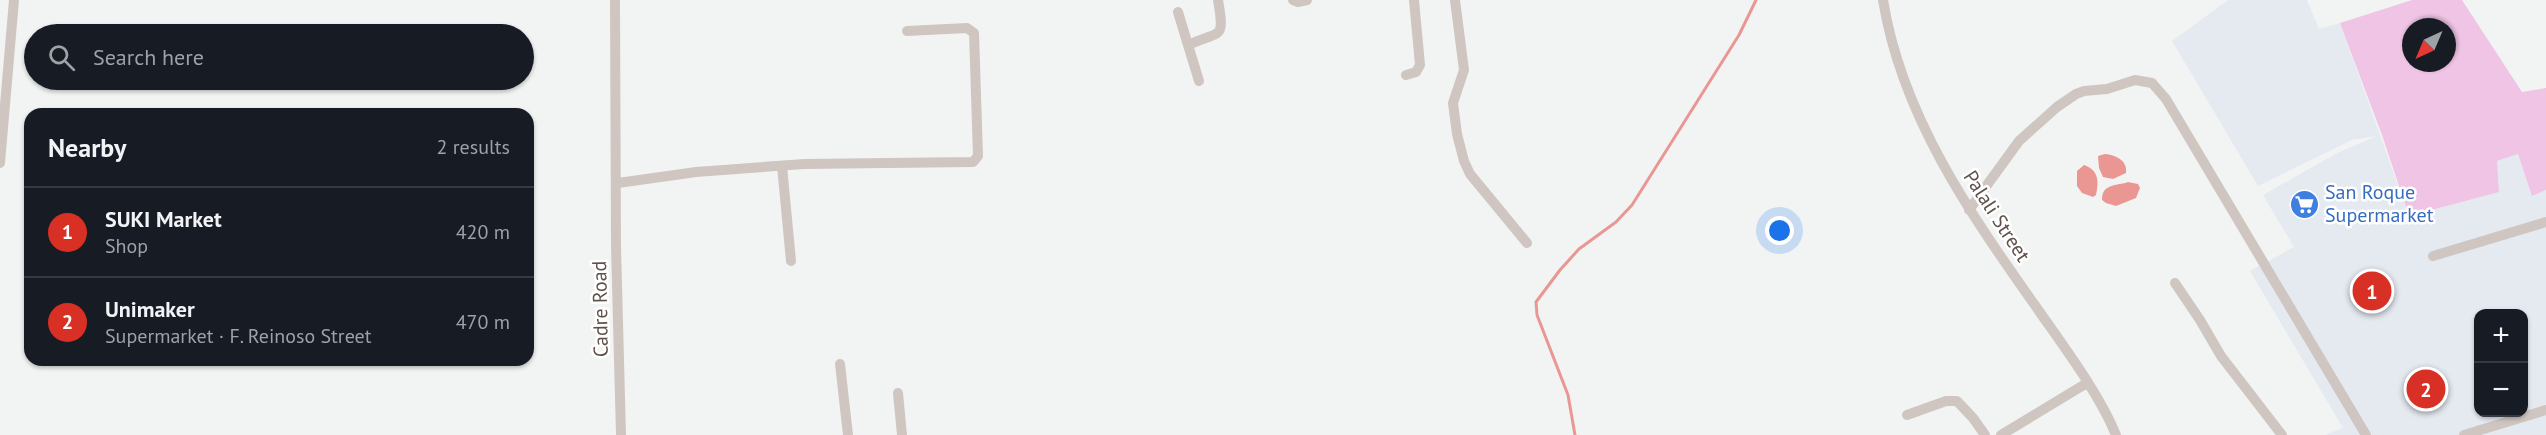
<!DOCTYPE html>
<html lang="en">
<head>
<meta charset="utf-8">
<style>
  :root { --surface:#171b24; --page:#242831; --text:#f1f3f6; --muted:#9ea1a6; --line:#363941; --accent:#d93025 }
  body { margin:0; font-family:"PT Sans",sans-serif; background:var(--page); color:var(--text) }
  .controls { position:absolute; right:18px; bottom:18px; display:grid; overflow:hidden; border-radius:12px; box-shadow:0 2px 4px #0004 }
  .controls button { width:54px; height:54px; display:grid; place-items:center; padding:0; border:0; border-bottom:2px solid var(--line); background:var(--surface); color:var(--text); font:30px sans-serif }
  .compass { position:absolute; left:2402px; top:18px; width:54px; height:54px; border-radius:50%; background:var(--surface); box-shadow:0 2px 4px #0004; rotate:224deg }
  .you { position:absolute; left:1780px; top:231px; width:21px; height:21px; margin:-15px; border:4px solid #fff; border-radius:50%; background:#1a73e8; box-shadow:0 0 0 9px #1a73e833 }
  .badge { display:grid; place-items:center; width:39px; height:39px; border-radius:50%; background:var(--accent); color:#fff; font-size:20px; font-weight:700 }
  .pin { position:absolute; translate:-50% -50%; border:3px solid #fff; box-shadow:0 2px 6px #0006 }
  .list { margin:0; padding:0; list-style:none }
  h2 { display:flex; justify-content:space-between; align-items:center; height:78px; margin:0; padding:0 24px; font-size:26px }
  h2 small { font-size:20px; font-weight:400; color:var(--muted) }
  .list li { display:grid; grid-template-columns:39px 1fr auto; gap:18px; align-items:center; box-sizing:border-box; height:90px; padding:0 24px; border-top:2px solid var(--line) }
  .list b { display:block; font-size:22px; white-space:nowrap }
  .list p { margin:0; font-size:20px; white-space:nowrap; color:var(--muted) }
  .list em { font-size:20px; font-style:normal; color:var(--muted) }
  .icon { flex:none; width:33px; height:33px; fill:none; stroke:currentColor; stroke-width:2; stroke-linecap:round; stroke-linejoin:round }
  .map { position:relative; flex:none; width:2546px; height:435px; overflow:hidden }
  .search { position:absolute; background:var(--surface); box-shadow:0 2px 4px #0004; left:24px; top:24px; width:510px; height:66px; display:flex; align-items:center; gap:15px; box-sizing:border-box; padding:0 21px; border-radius:33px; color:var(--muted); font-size:22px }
  .panel { position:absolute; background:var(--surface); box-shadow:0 2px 4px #0004; left:24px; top:108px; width:510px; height:258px; border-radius:18px }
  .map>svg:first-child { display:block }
</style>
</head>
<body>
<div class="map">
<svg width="2546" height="435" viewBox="0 0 2546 435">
  <rect width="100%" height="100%" fill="#f2f4f4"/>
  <path fill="#e5eaf1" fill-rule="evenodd" d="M2228 0H2307L2319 29 2340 23 2409 216 2498 192 2497 161 2518 154 2532 195 2546 190V410L2464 435H2325L2343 428 2250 271 2294 247 2263 195 2337 153 2377 136 2352 140 2258 186 2172 41ZM2478 314H2524V412H2478Z
    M2546 413V435H2482Z"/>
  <path fill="#efc4e5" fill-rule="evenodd" d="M2412 0H2462L2522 92 2546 88V190L2532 196 2518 154 2497 161 2499 192 2409 216 2382 135 2340 23ZM2411 27H2447V63H2411Z"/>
  <path fill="#ea9793" d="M2105 154C2115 155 2128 160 2126 173L2113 179 2103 177 2099 168 2098 156Z
    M2084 165C2099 170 2099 182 2096 195L2093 197 2082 193 2077 186V171Z
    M2128 182 2138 184 2140 188 2136 198 2116 206 2106 203 2102 200C2102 183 2117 186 2128 182Z"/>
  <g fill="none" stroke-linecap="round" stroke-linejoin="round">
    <path stroke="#ea9793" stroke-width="3" d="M1575 435 1568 395 1537 315 1536 302 1560 270 1579 249 1616 222 1632 205 1739 35 1756 0"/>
    <path stroke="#d0c6c1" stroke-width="10" d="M615 0 616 247 621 435
      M1293 0 1298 2 1307 0
      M1455 0 1464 70 1453 103 1457 134 1464 161 1470 174 1527 243
      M1883 0C1902 118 1972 216 2039 311 2064 347 2100 395 2116 435
      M1178 12 1188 45
      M1406 75 1416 72 1420 65 1414 0
      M1199 81 1188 45C1221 30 1225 41 1218 0
      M0 163 14 0
      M782 166 791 261
      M618 183 696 172 804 164 973 162 978 156 974 33 967 28 907 31
      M1969 210 2019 141 2057 107 2076 94 2084 91 2107 89 2135 80 2152 83 2166 99 2366 435
      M2433 256 2546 222
      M2175 283 2200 320 2221 356 2282 435
      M840 364 848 435
      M898 393 902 435
      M1907 415 1946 401H1957L1973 418 1985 435
      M2001 435 2087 383
      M2464 435 2546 410"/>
  </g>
  <defs>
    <symbol id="supermarket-disc" viewBox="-11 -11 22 22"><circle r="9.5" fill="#3f7fe0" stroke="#fff"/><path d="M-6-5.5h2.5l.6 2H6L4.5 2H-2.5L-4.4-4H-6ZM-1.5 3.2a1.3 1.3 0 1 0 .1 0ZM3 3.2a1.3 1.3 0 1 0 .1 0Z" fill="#fff"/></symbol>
  </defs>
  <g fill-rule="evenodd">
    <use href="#supermarket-disc" x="2288" y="188" width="33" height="33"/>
  </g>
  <g text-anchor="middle" stroke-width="5" stroke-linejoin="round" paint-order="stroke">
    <g font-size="20" fill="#366cbe" stroke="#fff" text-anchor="start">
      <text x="2325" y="199">San Roque<tspan x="2325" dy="23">Supermarket</tspan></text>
    </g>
    <g font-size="20" fill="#5f514a" stroke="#fff">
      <text transform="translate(1997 216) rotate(57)" y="7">Palali Street</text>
      <text transform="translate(600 309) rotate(-91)" y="7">Cadre Road</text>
    </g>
  </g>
</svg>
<div class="controls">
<button>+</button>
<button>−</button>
</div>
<svg class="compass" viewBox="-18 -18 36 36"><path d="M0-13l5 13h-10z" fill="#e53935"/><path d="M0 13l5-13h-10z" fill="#9ea1a6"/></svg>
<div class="you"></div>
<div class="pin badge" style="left:2372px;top:291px">1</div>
<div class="pin badge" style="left:2426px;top:389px">2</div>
<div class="search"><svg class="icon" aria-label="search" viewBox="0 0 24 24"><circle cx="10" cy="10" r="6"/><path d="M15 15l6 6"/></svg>Search here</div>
<section class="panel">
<h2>Nearby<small>2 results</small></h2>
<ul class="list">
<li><span class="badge">1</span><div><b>SUKI Market</b><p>Shop</p></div><em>420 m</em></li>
<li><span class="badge">2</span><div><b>Unimaker</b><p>Supermarket · F. Reinoso Street</p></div><em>470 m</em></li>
</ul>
</section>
</div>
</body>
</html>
